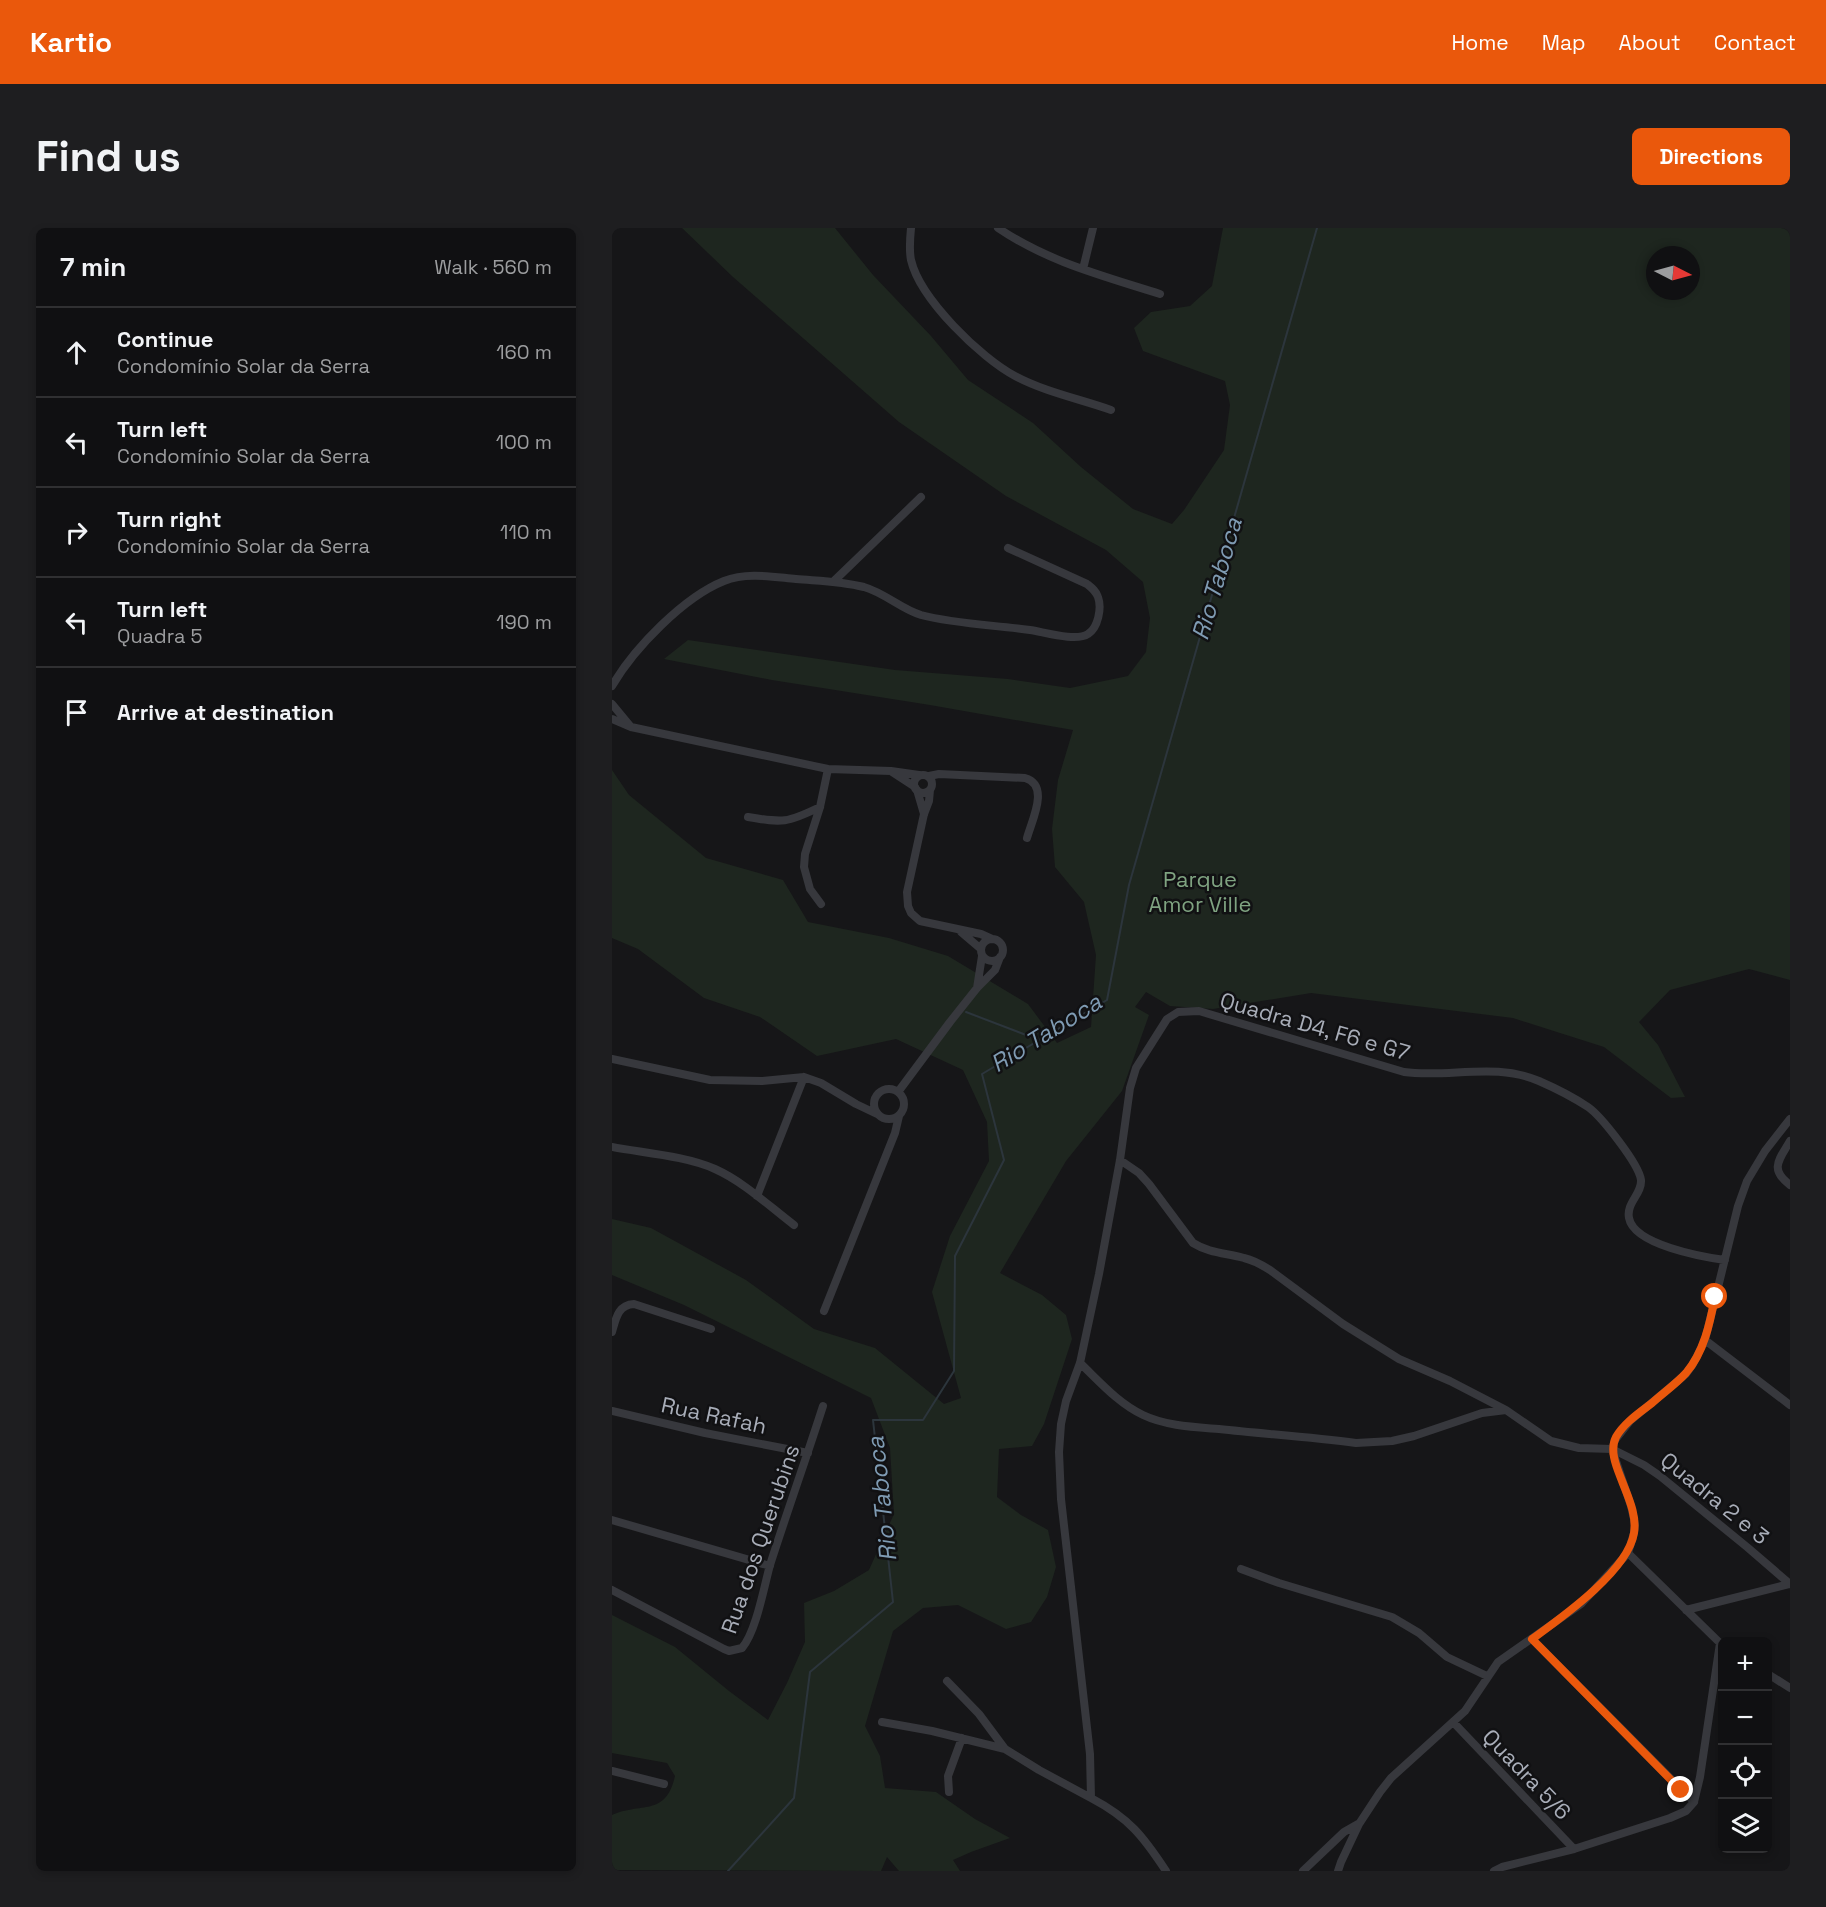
<!DOCTYPE html>
<html lang="en">
<head>
<meta charset="utf-8">
<style>
  :root { --surface:#101012; --page:#1e1e20; --text:#f1f3f6; --muted:#9c9d9f; --line:#303032; --accent:#ea580c }
  body { margin:0; font-family:"Space Grotesk",sans-serif; background:var(--page); color:var(--text) }
  .controls { position:absolute; right:18px; bottom:18px; display:grid; overflow:hidden; border-radius:9px; box-shadow:0 3px 9px #0003 }
  .controls button { width:54px; height:54px; display:grid; place-items:center; padding:0; border:0; border-bottom:2px solid var(--line); background:var(--surface); color:var(--text); font:30px sans-serif }
  .compass { position:absolute; left:1034px; top:18px; width:54px; height:54px; border-radius:50%; background:var(--surface); box-shadow:0 3px 9px #0003; rotate:96deg }
  .stop { position:absolute; width:18px; height:18px; margin:-14px; border:4px solid #ea580c; border-radius:50%; background:#fff }
  .stop.end { background:#ea580c; border-color:#fff; box-shadow:0 2px 6px #0008 }
  .list { margin:0; padding:0; list-style:none }
  h2 { display:flex; justify-content:space-between; align-items:center; height:78px; margin:0; padding:0 24px; font-size:26px }
  h2 small { font-size:20px; font-weight:400; color:var(--muted) }
  .list li { display:grid; grid-template-columns:39px 1fr auto; gap:18px; align-items:center; box-sizing:border-box; height:90px; padding:0 24px; border-top:2px solid var(--line) }
  .list b { display:block; font-size:22px; white-space:nowrap }
  .list p { margin:0; font-size:20px; white-space:nowrap; color:var(--muted) }
  .list em { font-size:20px; font-style:normal; color:var(--muted) }
  .icon { flex:none; width:33px; height:33px; fill:none; stroke:currentColor; stroke-width:2; stroke-linecap:round; stroke-linejoin:round }
  .map { position:relative; flex:none; width:1178px; height:1643px; overflow:hidden; border-radius:9px }
  header { display:flex; align-items:center; gap:36px; box-sizing:border-box; height:84px; padding:0 30px; background:var(--accent); color:#fff }
  header strong { font-size:28px }
  nav { display:flex; gap:33px; margin-inline-start:auto; font-size:21px }
  .intro { display:flex; align-items:center; justify-content:space-between; box-sizing:border-box; height:144px; padding:0 36px }
  h1 { margin:0; font-size:42px }
  .button { padding:15px 27px; border-radius:9px; background:var(--accent); color:#fff; font-size:21px; font-weight:700 }
  main { display:flex; gap:36px; padding:0 36px }
  aside { flex:1; background:var(--surface); border-radius:9px; box-shadow:0 3px 9px #0003 }
  .map>svg:first-child { display:block }
</style>
</head>
<body>
<header>
<strong>Kartio</strong>
<nav><a>Home</a><a>Map</a><a>About</a><a>Contact</a></nav>
</header>
<div class="intro"><h1>Find us</h1><a class="button">Directions</a></div>
<main>
<aside>
<h2>7 min<small>Walk · 560 m</small></h2>
<ul class="list">
<li><svg class="icon" aria-label="ahead" viewBox="0 0 24 24"><path d="M12 20V5M6 11l6-6 6 6"/></svg><div><b>Continue</b><p>Condomínio Solar da Serra</p></div><em>160 m</em></li>
<li><svg class="icon" aria-label="left" viewBox="0 0 24 24"><path d="M17 20v-9H6M10 6l-5 5 5 5"/></svg><div><b>Turn left</b><p>Condomínio Solar da Serra</p></div><em>100 m</em></li>
<li><svg class="icon" aria-label="right" viewBox="0 0 24 24"><path d="M7 20v-9h11M14 6l5 5-5 5"/></svg><div><b>Turn right</b><p>Condomínio Solar da Serra</p></div><em>110 m</em></li>
<li><svg class="icon" aria-label="left" viewBox="0 0 24 24"><path d="M17 20v-9H6M10 6l-5 5 5 5"/></svg><div><b>Turn left</b><p>Quadra 5</p></div><em>190 m</em></li>
<li><svg class="icon" aria-label="arrive" viewBox="0 0 24 24"><path d="M6 21V4h12l-3 4 3 4H6"/></svg><div><b>Arrive at destination</b></div></li>
</ul>
</aside>
<div class="map">
<svg width="1178" height="1643" viewBox="0 0 1178 1643">
  <rect width="100%" height="100%" fill="#161618"/>
  <path fill="#1e261f" fill-rule="evenodd" d="M70 0H223L261 47 319 108 356 152 421 195 469 239 521 281 560 296 572 282 612 222 618 177 613 153 531 123 522 100 539 84 578 78 600 58 611 0H1178V752L1137 741 1058 762 1027 794 1046 817 1073 869 1059 870 992 819 901 790 699 765 601 781 558 778 534 764 523 779 537 787 510 863 454 933 388 1045 430 1067 454 1087 460 1111 432 1196 420 1218 387 1221 385 1269 409 1287 436 1302 444 1339 435 1369 419 1394 394 1401 346 1377 311 1380 281 1403 253 1498 268 1528 273 1560 324 1564 363 1591 398 1610 359 1624 341 1632 348 1643H287L275 1629 269 1643 0 1642V1587C29 1574 54 1589 63 1548L55 1535 0 1525V1387L63 1419 117 1463 156 1492 175 1455 193 1414 192 1375 222 1363 257 1342 282 1286 278 1220 259 1170 72 1077 0 1047V991L39 1000 134 1052 202 1101 263 1120 332 1176 349 1170 320 1064 338 1008 377 933 375 894 351 842 284 811 205 828 148 789 92 770 26 721 0 710V542L17 567 94 630 171 652 196 694 277 710 336 728 416 776 445 815 479 799 484 727 472 674 443 639 440 601 446 552 461 502 318 477 160 452 52 431 76 412 283 442 396 451 458 460 516 448 534 424 538 390 531 354 494 322 394 268 287 194 121 49ZM1043 27H1079V63H1043Z"/>
  <g fill="none" stroke-linecap="round" stroke-linejoin="round">
    <path stroke="#2c353c" stroke-width="2" d="M354 784 427 812
      M116 1643 182 1570 198 1444 281 1374 261 1192H311L342 1143 343 1028 392 932 370 846 495 772 517 657 705 0"/>
    <path stroke="#37383d" stroke-width="8" d="M299 0C298 10 297 22 299 32 308 71 369 130 403 148 433 164 468 171 499 182
      M386 0C436 34 492 48 548 66
      M471 41 481 0
      M223 352 309 269
      M0 458C22 420 72 369 112 353 135 344 161 349 184 351 208 353 228 353 252 359 273 365 289 381 309 387 344 396 382 397 418 402 432 404 464 414 476 406 486 400 490 380 486 369 484 363 480 360 475 356L396 320
      M0 476 19 499
      M0 491 19 499 216 541 279 543 307 547
      M280 544 303 559
      M302 556a9 9 0 1 1 18 0a9 9 0 1 1-18 0Z
      M317 548 327 546 413 550C438 557 420 592 415 610
      M305 562 312 586
      M318 562 317 573 312 586 295 664 296 678 299 685 308 693 369 706 380 711
      M136 589C171 595 175 595 208 579
      M209 676 198 661 192 639 193 626 208 579 216 541
      M349 704 369 721
      M369 722a11 11 0 1 1 22 0a11 11 0 1 1-22 0Z
      M365 760 370 728
      M0 831 98 852 150 853 192 849 209 855 244 876 265 886
      M262 876a15 15 0 1 1 30 0a15 15 0 1 1-30 0Z
      M286 864 338 794 365 760 383 742 388 729
      M1178 913C1167 932 1157 941 1178 957
      M0 919C32 925 74 928 103 941 132 954 157 978 182 997
      M508 932 527 945 537 956 581 1015C597 1025 614 1025 632 1030 641 1032 650 1037 658 1042L731 1096 787 1131 838 1153 894 1182
      M145 968 192 849
      M212 1083 283 905 287 888
      M0 1104C4 1090 6 1077 22 1076L99 1101
      M1093 1112 1178 1177
      M468 1135C488 1154 506 1175 531 1187 554 1198 582 1199 607 1201 653 1206 699 1209 744 1215L780 1213 802 1208 870 1185 894 1182 939 1213 967 1220 1000 1221 1032 1237 1048 1248 1135 1319 1178 1356
      M0 1183 93 1205 196 1225
      M0 1292 158 1338
      M1016 1325 1110 1417
      M629 1341 667 1355 780 1389 807 1405 835 1429 875 1448
      M0 1362 112 1421 117 1423 130 1420C144 1404 152 1359 158 1337 175 1284 194 1231 211 1178
      M1074 1382 1177 1356
      M920 1411 1082 1574
      M1156 1446 1178 1460
      M335 1453 367 1486 393 1521 427 1542 479 1570
      M270 1494 320 1503 393 1521
      M842 1495 962 1621
      M0 1543 52 1556
      M337 1564 336 1548 350 1510
      M554 1643C531 1608 517 1590 479 1570L478 1526 449 1271 447 1224 449 1196 454 1173 468 1135 487 1046 508 932 518 860 524 840 555 791 566 784 587 783 792 844C837 850 884 834 927 853 943 860 961 869 976 879 989 888 1027 936 1029 952 1030 966 1014 975 1017 990 1022 1017 1091 1029 1113 1032
      M691 1643 732 1604 746 1596
      M726 1643 729 1634 747 1596 768 1564 779 1550 853 1483 886 1434 969 1376 1016 1325 1022 1305 1023 1296 1019 1278 1000 1221 1003 1212 1018 1193 1074 1146 1081 1136 1093 1112 1126 978 1135 953 1153 923 1178 891
      M882 1643 890 1639 962 1621 1058 1590 1074 1583 1082 1574 1088 1549 1108 1415"/>
  </g>
  <g fill="none" stroke-linecap="round" stroke-linejoin="round">
    <path stroke="#ea580c" stroke-width="8" d="M1069 1562 920 1411C949 1390 1016 1343 1022 1305 1025 1287 1016 1269 1010 1253 1005 1240 997 1223 1004 1209 1012 1195 1027 1185 1040 1175 1051 1165 1064 1156 1074 1145 1092 1124 1098 1095 1103 1069"/>
  </g>
  <g text-anchor="middle" stroke-width="5" stroke-linejoin="round" paint-order="stroke">
    <g font-size="22" fill="#7fa381" stroke="#111113">
      <text x="588" y="659">Parque<tspan x="588" dy="25">Amor Ville</tspan></text>
    </g>
    <g font-size="22" fill="#a8adb8" stroke="#111113">
      <text transform="translate(703 798) rotate(16)" y="8">Quadra D4, F6 e G7</text>
      <text transform="translate(102 1187) rotate(12)" y="8">Rua Rafah</text>
      <text transform="translate(1103 1270) rotate(39)" y="8">Quadra 2 e 3</text>
      <text transform="translate(148 1311) rotate(-71)" y="8">Rua dos Querubins</text>
      <text transform="translate(915 1546) rotate(46)" y="8">Quadra 5/6</text>
    </g>
    <g font-size="24" font-style="italic" fill="#7f9bb3" stroke="#111113">
      <text transform="translate(605 351) rotate(-74)" y="8">Rio Taboca</text>
      <text transform="translate(434 805) rotate(-32)" y="8">Rio Taboca</text>
      <text transform="translate(270 1271) rotate(-96)" y="8">Rio Taboca</text>
    </g>
  </g>
</svg>
<div class="controls">
<button>+</button>
<button>−</button>
<button><svg class="icon" aria-label="locate" viewBox="0 0 24 24"><circle cx="12" cy="12" r="6"/><path d="M12 2v4M12 18v4M2 12h4M18 12h4"/></svg></button>
<button><svg class="icon" aria-label="layers" viewBox="0 0 24 24"><path d="M12 4l9 5-9 5-9-5zM3 14l9 5 9-5"/></svg></button>
</div>
<svg class="compass" viewBox="-18 -18 36 36"><path d="M0-13l5 13h-10z" fill="#e53935"/><path d="M0 13l5-13h-10z" fill="#9c9d9f"/></svg>
<div class="stop" style="left:1103px;top:1069px"></div>
<div class="stop end" style="left:1069px;top:1562px"></div>
</div>
</main>
</body>
</html>
